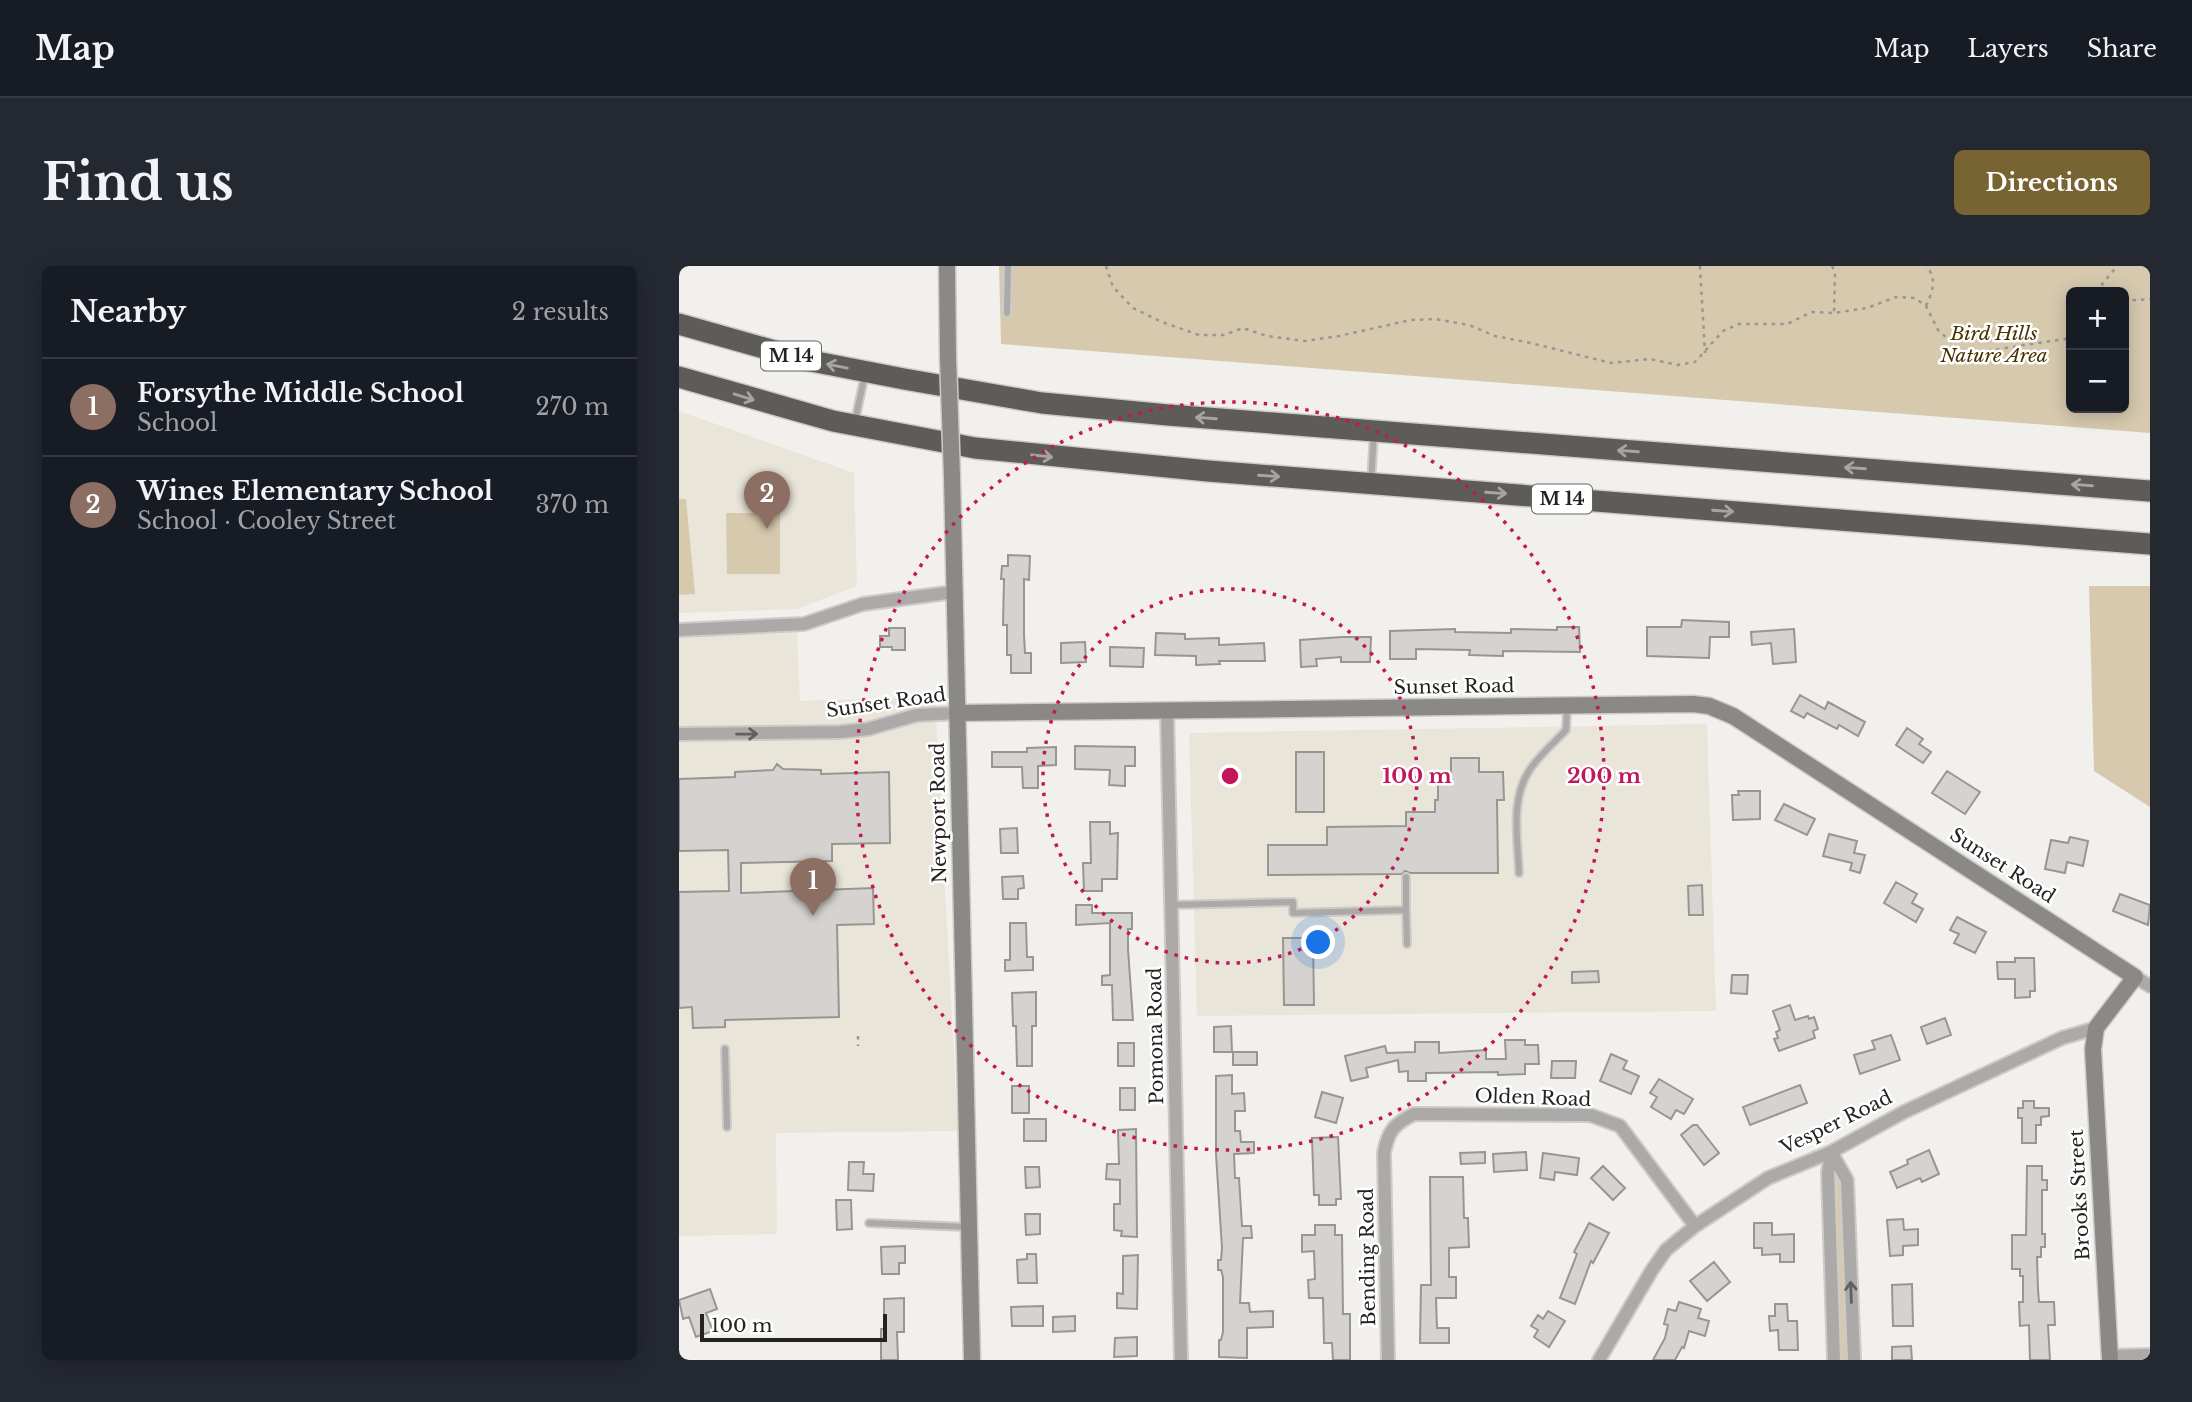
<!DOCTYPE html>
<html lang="en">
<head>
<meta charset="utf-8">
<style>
  :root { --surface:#171b24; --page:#242831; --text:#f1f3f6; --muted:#9ea1a6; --line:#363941; --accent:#786433 }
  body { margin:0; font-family:"Libre Baskerville",serif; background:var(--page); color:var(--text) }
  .controls { position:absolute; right:21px; top:21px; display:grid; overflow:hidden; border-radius:10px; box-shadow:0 4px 18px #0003 }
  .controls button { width:63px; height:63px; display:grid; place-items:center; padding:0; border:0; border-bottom:2px solid var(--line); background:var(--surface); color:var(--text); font:35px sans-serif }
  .scale { position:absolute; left:21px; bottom:18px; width:187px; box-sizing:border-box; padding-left:7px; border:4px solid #242322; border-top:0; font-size:19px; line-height:24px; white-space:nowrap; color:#242322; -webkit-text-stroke:5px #fff; paint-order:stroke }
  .you { position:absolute; left:640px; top:677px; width:24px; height:24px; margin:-18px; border:5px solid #fff; border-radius:50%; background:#1a73e8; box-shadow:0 0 0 10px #1a73e833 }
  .badge { display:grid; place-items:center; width:46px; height:46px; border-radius:50%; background:var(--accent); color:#fff; font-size:23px; font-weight:700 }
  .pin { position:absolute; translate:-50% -58px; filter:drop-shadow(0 2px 4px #0008) }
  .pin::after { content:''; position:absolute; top:37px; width:24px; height:21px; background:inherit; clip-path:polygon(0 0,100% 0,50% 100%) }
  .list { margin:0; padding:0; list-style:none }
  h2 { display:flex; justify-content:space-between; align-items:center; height:91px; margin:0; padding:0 28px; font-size:30px }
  h2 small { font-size:23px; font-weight:400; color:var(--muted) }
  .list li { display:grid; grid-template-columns:46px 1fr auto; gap:21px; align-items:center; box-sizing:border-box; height:98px; padding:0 28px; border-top:2px solid var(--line) }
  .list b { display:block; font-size:26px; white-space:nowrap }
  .list p { margin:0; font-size:23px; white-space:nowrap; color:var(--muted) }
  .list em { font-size:23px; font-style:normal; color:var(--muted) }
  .map { position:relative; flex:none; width:1471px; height:1094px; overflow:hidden; border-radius:10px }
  header { display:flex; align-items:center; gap:42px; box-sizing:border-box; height:98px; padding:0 35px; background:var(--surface); border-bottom:2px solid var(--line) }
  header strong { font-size:33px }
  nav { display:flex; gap:38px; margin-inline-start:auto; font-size:24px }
  .intro { display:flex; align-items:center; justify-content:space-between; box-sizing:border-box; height:168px; padding:0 42px }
  h1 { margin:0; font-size:49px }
  .button { padding:18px 32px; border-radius:10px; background:var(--accent); color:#fff; font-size:24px; font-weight:700 }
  main { display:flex; gap:42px; padding:0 42px }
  aside { flex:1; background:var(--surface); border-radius:10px; box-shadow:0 4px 18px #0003 }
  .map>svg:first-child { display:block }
</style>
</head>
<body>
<header>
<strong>Map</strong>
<nav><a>Map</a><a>Layers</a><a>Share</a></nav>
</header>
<div class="intro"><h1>Find us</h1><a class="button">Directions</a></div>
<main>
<aside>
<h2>Nearby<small>2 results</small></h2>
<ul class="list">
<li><span class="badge" style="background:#8d6e63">1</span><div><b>Forsythe Middle School</b><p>School</p></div><em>270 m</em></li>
<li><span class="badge" style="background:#8d6e63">2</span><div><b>Wines Elementary School</b><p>School · Cooley Street</p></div><em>370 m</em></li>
</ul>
</aside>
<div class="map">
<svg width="1471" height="1094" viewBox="0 0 1471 1094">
  <rect width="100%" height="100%" fill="#f2f0ec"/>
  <path fill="#eae5d9" d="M0 145 175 207 178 320 118 343 0 347Z
    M118 367 121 435 256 431 279 865 97 867 98 968 0 970V371Z
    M1028 458 1037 745 518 750 510 467Z"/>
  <path fill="#d6c9ae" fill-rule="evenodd" d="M320 0H1471V167L322 78ZM1392 26H1445V142H1392Z
    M0 233H7L16 328 0 329Z
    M47 247H101V308H48Z
    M1410 320H1471V541L1415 505Z
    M1157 903 1162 905 1169 1094H1161Z"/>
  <path fill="#d5d3cf" stroke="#989692" stroke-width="2" d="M329 289 351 290 350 314 345 313V369L346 387H352V407H332V389H328V359H324L325 313H322L323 300H329Z
    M1003 354 1050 356V371H1031L1030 392 968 390V361H1002Z
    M878 361H900L901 386 824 385V390L790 389 791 384 737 383V393H711V365L776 363V366L832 367V363L878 364Z
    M210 362H226V384H213V381H201V370H210Z
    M1115 363 1117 396 1094 398 1092 377 1073 379 1072 366Z
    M477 367 506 368V373L540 372V379L585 377 586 395H540L541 398 517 399V390L476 389Z
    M663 371H692L691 396H662V391L637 393 638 400 622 401 621 374Z
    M406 376 407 396 382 397V377Z
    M431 381 465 382 464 401 431 400Z
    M1121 429 1146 443 1149 436 1186 456 1179 470 1160 459 1158 463 1128 447 1125 452 1112 445Z
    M1228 462 1244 473 1240 478 1252 486 1244 497 1217 479Z
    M396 480 456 481V500H446V520L430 519 431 504 396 503Z
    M377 481V499L359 500V522H344L343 501H313V486H348V482Z
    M617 486H645V546H617Z
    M772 492H800V506H824L825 534H818L819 607H731L726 605 723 608 589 609V579H648V561L727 560V546H756V534H759V515H772Z
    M98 498 104 503 142 504V508L210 506 211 577 153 578V595L62 597V627L194 622 195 658 158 659 160 751 46 754V761L14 762 13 741 0 742V626L50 625 49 584 0 585V513L56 511V506L94 504Z
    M1268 505 1301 526 1286 548 1253 527Z
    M1059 525H1081V553L1054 554 1053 529H1060Z
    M1105 538 1136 553 1128 569 1096 554Z
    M411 556H431V568L439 567 438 613H423V625H405L404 597H412Z
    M338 562 339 587H322L321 563Z
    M1150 568 1178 575 1175 587 1186 589 1181 607 1171 604 1173 597 1144 590Z
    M1391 571 1409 575 1404 600 1388 596 1386 607 1366 603 1372 574 1389 577Z
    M344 610 345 622 339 623V633H324L323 611Z
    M1217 616 1238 628 1233 637 1244 643 1237 656 1205 637Z
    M1023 619 1024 649H1010L1009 620Z
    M1441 628 1471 639 1469 659 1434 645Z
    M397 639H413V647H453V663H449V683L454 754H434L433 719H423V710L431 709V657L397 659Z
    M1278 651 1307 666 1296 687 1275 677 1280 668 1271 664Z
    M331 657H347L348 691H354V704L326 705V694H331Z
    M604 672H634L635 739H605Z
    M1336 692H1355L1356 725H1351V731L1336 732V713H1319L1318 696H1336Z
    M919 705 920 716 893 717V706Z
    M1053 709H1069L1068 728 1052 727Z
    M357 726V760H353V800H338L337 760H334L333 727Z
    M1111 739 1116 754 1129 750 1130 753 1135 751 1139 763 1134 765 1136 772 1100 785 1095 773 1099 772 1097 766 1101 764 1094 745Z
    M1266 752 1272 769 1248 778 1242 761Z
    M552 760 553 786H535V761Z
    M1212 769 1221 794 1181 808 1175 789 1196 783 1193 775Z
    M826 774H846V779H859L860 798H846V808L819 809V806L747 807V815H729V805L720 806 719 794 687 802 689 811 672 815 666 790 706 780 708 787 736 786V776H760V787L807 784V793H827Z
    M439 777H455V800H439Z
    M554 786H578V799H554Z
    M932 788 948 795 944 803 960 810 952 828 921 815Z
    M873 795H897L896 812H872Z
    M553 809V828L565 827 566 845H556V865H561L562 876H575V887L555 888 556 912H560L563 960H572L573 972H564L561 1037H570L571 1046 594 1045V1061L568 1062V1092L540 1091V1074H542L544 1066V1011L542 1004H539V994H542L543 982 537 888V810Z
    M980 813 1014 833 1005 848 997 844 992 853 972 841 978 831 971 827Z
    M1121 819 1128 837 1071 859 1064 841Z
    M333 820H350V847H333Z
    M441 822H456V844H441Z
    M643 826 664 832 657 857 636 851Z
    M1344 835H1355V842H1370V850L1362 851V859H1357V877H1343V852H1339V842H1344Z
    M345 853H367V875H345Z
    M1014 859H1018L1040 887 1025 899 1002 869Z
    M457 863 458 971 442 970 443 965 435 964V938H441V914L427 913 428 898H440L439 864Z
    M659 871 662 933H657V939H640V929H635L633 872Z
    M1250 884 1260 908 1243 916 1241 912 1218 922 1211 906 1229 898 1228 894Z
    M806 886V897L782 898 781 887Z
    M847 886 848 904 815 906 814 888Z
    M864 887 900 892 898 909 876 906 875 914 861 912Z
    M170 896H185L184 908H195L194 925 169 924Z
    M924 900 946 922 934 934 912 912Z
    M1348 900H1363V914H1368V924H1363V968H1366V981H1362V991H1358L1359 1023 1360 1036H1375L1376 1059H1369L1371 1094H1351L1350 1059 1341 1060 1340 1036H1344V1010H1341V1003H1333V969H1347Z
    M346 901H360L361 921 347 922Z
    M751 911H784L785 952H789L790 981 770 982V1011H777V1032H757L758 1062H770V1077H741L742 1019H752Z
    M157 934H172L173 963 158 964Z
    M346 948H361V968L347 969Z
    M1224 953 1225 964 1239 963V979L1224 980V989L1211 990 1208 954Z
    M910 957 930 967 914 997 912 995 896 1038 881 1032 898 988 895 986Z
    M1075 957H1093V969L1115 968V996H1101V988L1083 989V982H1075Z
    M636 959H656V969H663L664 1048H671V1094H654L653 1077H645L644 1032H630L629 1014 636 1013 635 985 623 986V969H636Z
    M226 980V997H220V1008H203L202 981Z
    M348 988H357L358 1017H339L338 994 348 993Z
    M459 989 458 1043 438 1042V1027L444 1028V990Z
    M1035 996 1051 1016 1028 1035 1011 1015Z
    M1233 1018 1234 1060H1214L1213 1019Z
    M31 1023 38 1043 27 1047 34 1065 17 1071 10 1051 4 1053 0 1034Z
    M225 1032V1066H218L219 1094H202V1063H205V1033Z
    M1000 1036 1022 1043 1019 1052 1030 1055 1026 1070 1010 1065 1005 1082 1003 1081 996 1094H974L986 1072 989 1059 985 1058 989 1043 997 1045Z
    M1096 1038H1108L1109 1055H1118L1119 1084H1100L1099 1064 1091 1065 1090 1050H1096Z
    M364 1040V1060H333L332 1041Z
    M869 1045 886 1055 870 1081 855 1071 859 1064 852 1060 859 1049 864 1053Z
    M396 1050V1065L374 1066V1051Z
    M458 1071V1090L435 1091 436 1072Z
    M1232 1080 1233 1094H1213V1081Z"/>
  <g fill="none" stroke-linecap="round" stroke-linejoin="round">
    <defs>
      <path id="lane" d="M328 47 329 0
        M176 155 186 108
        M692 216 695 167
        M840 607C839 575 831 534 850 505 859 490 875 477 887 464L888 442
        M727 611V644
        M492 639 614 636V647L727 644 728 678
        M46 783 48 861
        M190 957 289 961"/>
      <path id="street" d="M0 364 125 358 184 338 275 326
        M488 446 502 1094
        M0 468 161 466 189 463 238 449 278 447
        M1456 711 1471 720
        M1152 886 1168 914 1175 1094
        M1152 886 1149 907 1155 1094
        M1430 1090 1471 1089
        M709 1094 705 887C709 865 715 858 735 848L911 849 941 860 1016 960
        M920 1094 973 1004 987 984 1016 960 1089 912 1152 886 1225 846 1383 772 1417 762"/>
      <path id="secondary" d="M268 0 269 91
        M273 211 293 1094
        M278 447 1014 438 1030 440 1054 450 1456 711 1417 762 1414 783 1431 1094"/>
      <path id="highway" d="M0 58 127 94 225 113 363 137 489 149 1471 225
        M0 111 154 155 296 182 529 205 1471 278"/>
    </defs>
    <use href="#lane" stroke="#cdcbc8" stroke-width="10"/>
    <use href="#street" stroke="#cdcbc8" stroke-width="16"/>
    <use href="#secondary" stroke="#cdcbc8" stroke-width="19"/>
    <use href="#highway" stroke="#cdcbc8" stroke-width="24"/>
    <path stroke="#989794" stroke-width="2.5" stroke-dasharray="3.5 5" stroke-linecap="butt" d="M427 0 434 21 454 42 483 56 520 69H545L564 62 588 70 626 75 660 70 732 54 756 53 790 59 816 70 852 77 932 97 971 93 998 99 1016 96 1044 65 1060 58H1108L1133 46 1155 47 1188 42 1217 31 1236 32 1247 40 1259 64 1281 84 1307 85 1392 72
      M1021 0 1026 87
      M1153 0 1156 6 1155 47
      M1417 26 1438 0
      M1445 35 1471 33
      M1247 40C1253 27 1259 12 1247 0
      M179 770V780"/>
    <use href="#lane" stroke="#abaaa8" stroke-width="6"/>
    <use href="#street" stroke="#abaaa8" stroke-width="12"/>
    <use href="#secondary" stroke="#8a8986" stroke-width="16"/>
    <use href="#highway" stroke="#5e5c58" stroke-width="21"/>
    <defs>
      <path id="secondary-bridge" d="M269 91 273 211"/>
    </defs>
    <use href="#secondary-bridge" stroke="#cdcbc8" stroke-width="19" stroke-linecap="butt"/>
    <use href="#secondary-bridge" stroke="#8a8986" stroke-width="16"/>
  </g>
  <defs><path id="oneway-shaft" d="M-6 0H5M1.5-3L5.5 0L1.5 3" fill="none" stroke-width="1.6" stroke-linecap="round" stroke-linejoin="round" transform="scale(1.75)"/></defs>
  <g stroke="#a6a5a3">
    <use href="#oneway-shaft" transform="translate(158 100) rotate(-169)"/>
    <use href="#oneway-shaft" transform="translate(65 131) rotate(17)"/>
    <use href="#oneway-shaft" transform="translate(527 152) rotate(-176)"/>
    <use href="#oneway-shaft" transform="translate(949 185) rotate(-176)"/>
    <use href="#oneway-shaft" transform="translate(363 190) rotate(6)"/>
    <use href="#oneway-shaft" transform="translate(1176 202) rotate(-176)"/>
    <use href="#oneway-shaft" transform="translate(590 210) rotate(4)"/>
    <use href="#oneway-shaft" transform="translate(1403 219) rotate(-176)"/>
    <use href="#oneway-shaft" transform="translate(817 227) rotate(4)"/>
    <use href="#oneway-shaft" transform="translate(1044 245) rotate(4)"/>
  </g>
  <g stroke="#61605e">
    <use href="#oneway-shaft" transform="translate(68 468) rotate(-1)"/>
    <use href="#oneway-shaft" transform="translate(1172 1026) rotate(-92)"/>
  </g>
  <g fill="none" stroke="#c2185b" stroke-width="3.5" stroke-dasharray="3.5 7">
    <circle cx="551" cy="510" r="187"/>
    <circle cx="551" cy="510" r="374"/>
  </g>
  <g text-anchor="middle" stroke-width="5" stroke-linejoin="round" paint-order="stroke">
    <g fill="#fff" stroke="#666564" stroke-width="2">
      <rect x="82" y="75.5" width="60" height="29" rx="5"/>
      <rect x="853" y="218.5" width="60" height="29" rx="5"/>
    </g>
    <g font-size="18" font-weight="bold" fill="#242322">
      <text x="112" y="96">M 14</text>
      <text x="883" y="239">M 14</text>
    </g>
    <g font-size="19" font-style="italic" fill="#463300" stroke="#fff">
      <text x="1315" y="74">Bird Hills<tspan x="1315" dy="22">Nature Area</tspan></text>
    </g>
    <g font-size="19" fill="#242322" stroke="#fff">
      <text transform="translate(775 420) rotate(-1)" y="7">Sunset Road</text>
      <text transform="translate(207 436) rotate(-8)" y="7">Sunset Road</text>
      <text transform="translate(259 547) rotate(-91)" y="7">Newport Road</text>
      <text transform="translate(1324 599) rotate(33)" y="7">Sunset Road</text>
      <text transform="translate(476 770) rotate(-91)" y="7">Pomona Road</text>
      <text transform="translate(854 831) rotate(2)" y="7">Olden Road</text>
      <text transform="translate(1157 856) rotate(-26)" y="7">Vesper Road</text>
      <text transform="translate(1400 929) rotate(-93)" y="7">Brooks Street</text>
      <text transform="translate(688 991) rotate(-91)" y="7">Bending Road</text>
    </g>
  </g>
  <circle cx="551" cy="510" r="10" fill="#c2185b" stroke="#fff" stroke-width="3.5"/>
  <g font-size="21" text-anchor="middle" font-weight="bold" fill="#c2185b" stroke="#fff" stroke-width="5" stroke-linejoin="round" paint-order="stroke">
    <text x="738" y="517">100 m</text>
    <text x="925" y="517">200 m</text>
  </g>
</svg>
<div class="controls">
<button>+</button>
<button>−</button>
</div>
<div class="scale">100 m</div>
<div class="you"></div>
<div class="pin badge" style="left:134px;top:650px;background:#8d6e63">1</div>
<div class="pin badge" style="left:88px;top:263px;background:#8d6e63">2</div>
</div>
</main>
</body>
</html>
